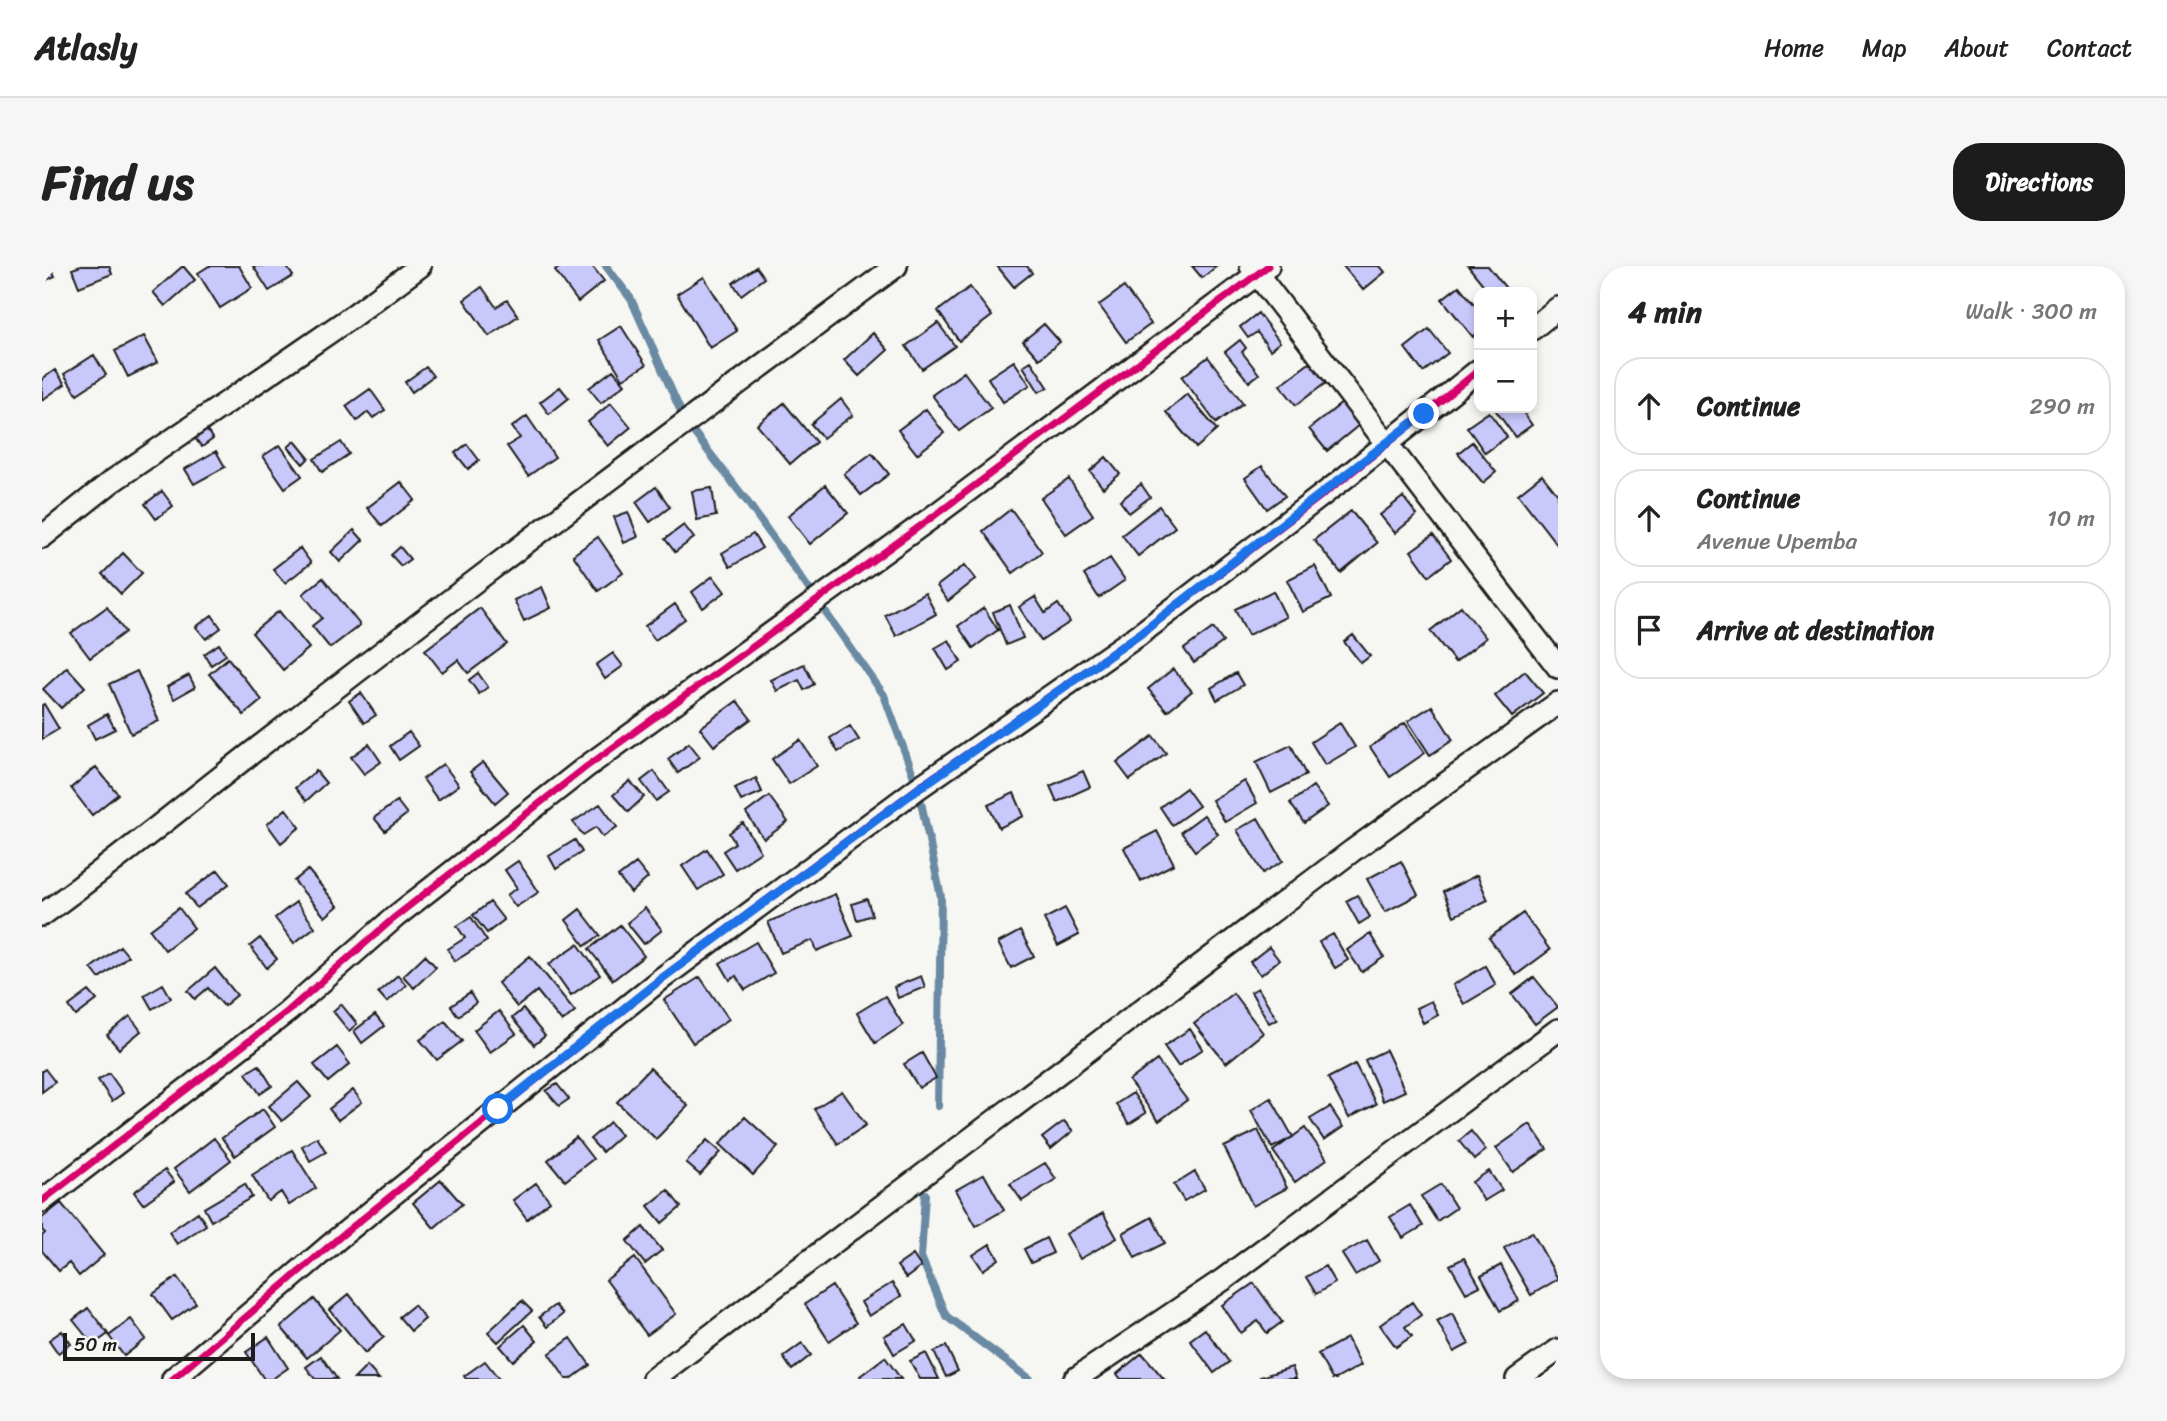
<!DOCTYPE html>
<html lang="en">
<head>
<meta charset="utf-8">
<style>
  :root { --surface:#fff; --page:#f6f6f6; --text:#222; --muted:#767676; --line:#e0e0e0; --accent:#1c1c1c }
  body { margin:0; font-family:Sriracha,sans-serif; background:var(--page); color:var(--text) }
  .controls { position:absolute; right:21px; top:21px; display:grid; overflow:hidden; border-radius:14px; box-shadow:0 4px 10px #0003 }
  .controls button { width:63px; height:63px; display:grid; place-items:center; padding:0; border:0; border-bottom:2px solid var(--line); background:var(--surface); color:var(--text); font:35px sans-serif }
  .scale { position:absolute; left:21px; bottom:18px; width:192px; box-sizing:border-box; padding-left:7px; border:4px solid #1c1c1c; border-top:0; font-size:19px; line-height:24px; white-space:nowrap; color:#1c1c1c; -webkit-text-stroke:5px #f6f6f2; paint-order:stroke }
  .stop { position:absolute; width:21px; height:21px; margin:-16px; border:5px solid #1a73e8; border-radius:50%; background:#fff }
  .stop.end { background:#1a73e8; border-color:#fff; box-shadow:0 2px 7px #0008 }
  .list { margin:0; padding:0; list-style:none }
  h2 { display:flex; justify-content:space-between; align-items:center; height:91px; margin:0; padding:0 28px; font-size:30px }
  h2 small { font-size:23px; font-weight:400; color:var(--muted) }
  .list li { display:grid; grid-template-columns:46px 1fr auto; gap:21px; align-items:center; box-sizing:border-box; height:98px; margin:0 14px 14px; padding:0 14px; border:2px solid var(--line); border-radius:28px }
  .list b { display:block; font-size:26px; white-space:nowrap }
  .list p { margin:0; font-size:23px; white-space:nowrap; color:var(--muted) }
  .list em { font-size:23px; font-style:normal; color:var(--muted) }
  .icon { flex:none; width:38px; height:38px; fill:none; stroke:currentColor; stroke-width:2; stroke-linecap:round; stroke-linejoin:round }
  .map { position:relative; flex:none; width:1516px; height:1113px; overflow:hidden; border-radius:28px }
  header { display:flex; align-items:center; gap:42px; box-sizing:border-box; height:98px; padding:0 35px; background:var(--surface); border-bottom:2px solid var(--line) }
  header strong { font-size:33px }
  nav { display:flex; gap:38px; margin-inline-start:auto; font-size:24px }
  .intro { display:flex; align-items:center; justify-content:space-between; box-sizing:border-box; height:168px; padding:0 42px }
  h1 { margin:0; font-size:49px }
  .button { padding:18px 32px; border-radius:28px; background:var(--accent); color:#fff; font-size:24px; font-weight:700 }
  main { display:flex; gap:42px; padding:0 42px }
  aside { flex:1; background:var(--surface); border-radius:28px; box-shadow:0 4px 10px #0003 }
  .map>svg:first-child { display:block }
</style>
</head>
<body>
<header>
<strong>Atlasly</strong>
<nav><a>Home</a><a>Map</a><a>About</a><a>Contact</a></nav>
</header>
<div class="intro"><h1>Find us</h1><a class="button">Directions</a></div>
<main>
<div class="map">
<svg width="1516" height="1113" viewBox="0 0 1516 1113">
  <rect width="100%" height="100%" fill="#f6f6f2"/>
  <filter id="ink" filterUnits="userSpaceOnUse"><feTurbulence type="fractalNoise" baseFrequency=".0143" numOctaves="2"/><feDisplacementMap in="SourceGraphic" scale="14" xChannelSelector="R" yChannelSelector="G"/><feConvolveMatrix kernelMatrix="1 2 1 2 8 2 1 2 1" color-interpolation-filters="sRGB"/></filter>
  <g filter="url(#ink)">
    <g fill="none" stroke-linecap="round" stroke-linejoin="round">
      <path stroke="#698aa2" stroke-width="8" d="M564 0 589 33 643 155 704 234 842 429 876 522 899 631 896 840
        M883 928 879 991 904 1050 988 1113"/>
    </g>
    <path fill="#c8c8fb" stroke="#1c1c1c" stroke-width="2" d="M0 0H8L13 10 0 16Z
      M39 0H67L70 8 37 21 30 3Z
      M141 0 153 14 123 40 111 26Z
      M167 0H197L210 22 178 42 156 7Z
      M211 0H244L251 10 227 25Z
      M519 0H550L562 15 536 36 513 5Z
      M955 0H985L990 7 972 21Z
      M1150 0H1175L1160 12Z
      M1301 0H1338L1343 6 1321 24Z
      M1426 0H1446L1467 26H1447Z
      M714 1 722 12 699 29 691 17Z
      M662 11 695 65 668 82 635 28Z
      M1417 20 1437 44V66L1431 71 1400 33Z
      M440 21 454 41 465 34 476 50 447 70 422 34Z
      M928 21 950 50 917 75 896 45Z
      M1082 21 1109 58 1084 76 1057 39Z
      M1216 47 1238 76 1228 84 1215 66 1206 72 1198 61Z
      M896 57 913 80 880 103 864 80Z
      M1002 58 1018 76 997 93 981 75Z
      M579 60 604 99 581 113 557 74Z
      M1387 63 1406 87 1381 106 1363 82Z
      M831 67 846 84 817 110 802 94Z
      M102 70 116 96 86 111 73 85Z
      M1198 74 1204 82 1200 86 1217 108 1207 116 1183 86Z
      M52 89 64 109 35 128 22 108Z
      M1166 91 1201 137 1174 157 1140 111Z
      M972 95 988 119 961 136 946 112Z
      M989 95 1006 121 997 126 981 100Z
      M1270 95 1285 116 1254 139 1238 119Z
      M384 101 391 110 370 126 363 116Z
      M13 104 23 118 0 134V113Z
      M571 104 583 118 559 137 547 122Z
      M922 106 949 142 917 165 890 129Z
      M518 121 527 132 507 148 498 136Z
      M328 123 343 144 331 152 326 146 315 155 304 140Z
      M1145 128 1175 164 1154 182 1124 146Z
      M799 133 811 149 781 172 769 158Z
      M569 137 589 161 566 180 546 156Z
      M742 137 774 176 748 198 715 159Z
      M1300 137 1317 159 1285 185 1267 163Z
      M1452 142H1478L1490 159 1473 171Z
      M884 143 902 167 875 188 856 164Z
      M1447 146 1465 171 1443 187 1425 161Z
      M485 150 513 191 486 210 465 180 478 172 470 161Z
      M162 161 171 173 160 181 151 170Z
      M253 175 267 192 261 198 246 181Z
      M299 176 307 188 280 206 272 193Z
      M1430 176 1454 206 1441 217 1416 187Z
      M425 178 437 194 426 203 413 187Z
      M238 179 260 210 243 222 221 190Z
      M174 185 183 201 152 218 143 203Z
      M830 187 847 208 819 229 802 208Z
      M1064 191 1078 208 1061 222 1048 205Z
      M1220 200 1243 230 1225 243 1203 212Z
      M1500 209 1516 229V280L1476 228Z
      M1027 213 1051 249 1024 268 999 232Z
      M359 216 373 234 340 260 325 242Z
      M1099 218 1108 231 1087 247 1078 235Z
      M783 219 806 247 768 278 746 250Z
      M614 221 628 241 608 256 594 236Z
      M670 222 674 250 655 254 650 225Z
      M120 225 131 240 114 253 103 238Z
      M1361 231 1375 249 1353 267 1338 249Z
      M1117 240 1133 261 1096 290 1080 269Z
      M969 243 1000 286 971 307 941 265Z
      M1309 245 1335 277 1299 307 1272 274Z
      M586 246 596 271 582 277 572 251Z
      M642 259 652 272 633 286 623 273Z
      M312 264 321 274 298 296 289 286Z
      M711 268 720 282 688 301 680 287Z
      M1391 269 1409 293 1387 310 1369 285Z
      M556 271 581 307 556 325 531 289Z
      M358 281 368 293 359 300 349 289Z
      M258 282 269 297 243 317 231 303Z
      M81 287 100 307 79 328 60 308Z
      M1068 292 1083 314 1057 332 1042 309Z
      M923 299 934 313 906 335 895 320Z
      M1273 300 1289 332 1261 346 1245 314Z
      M671 310 683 326 661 342 650 326Z
      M281 312 318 359 288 382 270 360 280 352 261 328Z
      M500 321 509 342 482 355 472 334Z
      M1231 325 1244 351 1206 369 1193 343Z
      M883 327 894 348 854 370 843 349Z
      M993 331 1003 347 1016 338 1028 356 999 375 977 341Z
      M633 338 643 353 613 374 603 360Z
      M968 339 981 372 964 379 951 346Z
      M1419 340 1444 372 1413 396 1388 365Z
      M65 341 83 366 48 392 29 367Z
      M438 342 465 378 426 407 416 394 400 406 383 384Z
      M942 342 956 364 931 382 916 360Z
      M237 345 267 382 241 404 210 367Z
      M170 349 179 362 164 373 154 361Z
      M1171 362 1181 376 1152 397 1142 383Z
      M1311 369 1328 390 1319 397 1302 376Z
      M907 374 919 396 906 404 893 382Z
      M177 378 184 389 169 399 162 388Z
      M571 387 581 400 563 413 554 399Z
      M186 392 220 434 202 449 167 408Z
      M762 398 772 418 762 424 757 414 735 425 729 414Z
      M25 401 43 421 19 442 1 423Z
      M1131 403 1150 425 1125 445 1106 423Z
      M95 405 117 455 89 468 67 418Z
      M1483 405 1501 427 1470 451 1453 430Z
      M436 407 446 421 437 428 427 414Z
      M1194 407 1201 419 1175 434 1169 422Z
      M147 409 153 421 132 433 125 421Z
      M319 427 334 449 322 457 307 435Z
      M695 435 709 453 672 480 658 462Z
      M2 438 17 463 0 473V439Z
      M1390 440 1411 474 1388 489 1366 455Z
      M65 448 73 463 53 473 46 459Z
      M1298 457 1313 481 1283 499 1269 476Z
      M1363 457 1383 487 1348 511 1328 481Z
      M808 460 817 474 796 486 788 472Z
      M367 466 377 480 357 494 348 480Z
      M1111 470 1124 487 1088 514 1075 497Z
      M758 474 775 500 747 518 730 493Z
      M647 477 658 491 636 507 626 493Z
      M327 478 339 496 322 508 309 491Z
      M1249 479 1264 509 1229 527 1214 496Z
      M441 496 466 526 453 537 428 506Z
      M401 498 417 519 396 534 381 513Z
      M54 501 76 528 50 549 29 522Z
      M274 505 284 517 264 535 253 522Z
      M612 505 627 526 614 535 599 515Z
      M1041 505 1048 521 1015 536 1008 520Z
      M714 512 720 526 699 535 693 522Z
      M588 515 602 531 586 546 571 529Z
      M1203 515 1215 537 1183 556 1170 534Z
      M1271 520 1286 540 1262 557 1248 537Z
      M1144 522 1157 540 1130 559 1118 541Z
      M972 527 982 550 957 562 946 539Z
      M727 530 746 556 722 573 704 547Z
      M355 535 365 548 343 565 332 552Z
      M558 538 575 561 561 571 554 561 541 569 531 556Z
      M244 543 258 561 239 577 225 558Z
      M1162 549 1176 568 1153 585 1139 566Z
      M1216 552 1241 595 1221 607 1195 564Z
      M701 557 719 586 693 603 681 585 693 577 687 567Z
      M1115 565 1132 598 1099 615 1082 582Z
      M533 574 540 586 514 603 507 590Z
      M665 583 681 608 656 624 640 600Z
      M476 595 497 626 474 641 465 629 475 622 463 604Z
      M1359 595 1376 629 1343 646 1325 613Z
      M594 597 606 612 589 627 576 611Z
      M176 604 187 618 155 642 144 628Z
      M266 604 296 640 283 651 252 615Z
      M1435 609 1446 634 1412 650 1401 626Z
      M793 628 811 670 775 685 771 674 739 687 726 656Z
      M1315 629 1328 651 1317 658 1304 635Z
      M825 633 830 649 815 654 810 638Z
      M254 636 273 661 252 677 233 652Z
      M448 636 462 654 445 667 431 649Z
      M137 642 152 662 123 684 108 664Z
      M603 642 620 664 602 678 585 657Z
      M1023 642 1037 669 1016 680 1002 653Z
      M538 643 558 669 543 680 524 654Z
      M1481 647 1508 684 1474 709 1447 672Z
      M429 651 445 675 413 695 406 683 423 672 415 660Z
      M578 659 602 690 571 714 547 683Z
      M978 665 992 690 969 702 956 677Z
      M1291 668 1306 694 1293 702 1277 676Z
      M1328 668 1342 691 1320 706 1305 684Z
      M218 672 235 693 225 702 208 680Z
      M714 676 732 707 703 724 694 710 688 714 678 697Z
      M536 678 558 709 529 729 507 698Z
      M78 680 86 690 57 712 49 702Z
      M1227 681 1237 694 1219 709 1208 696Z
      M383 689 394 701 372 722 361 710Z
      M488 690 533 745 520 756 495 725 475 741 456 717Z
      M1443 700 1454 719 1422 738 1411 719Z
      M173 702 195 729 182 740 166 722 153 733 146 725Z
      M356 709 364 719 345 736 336 726Z
      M879 710 883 721 856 732 852 721Z
      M658 711 687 753 651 777 622 734Z
      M1492 711 1516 741 1493 758 1470 728Z
      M121 718 129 732 110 743 102 729Z
      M1216 722 1235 753 1227 757 1209 726Z
      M47 725 55 734 34 750 27 740Z
      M428 727 434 737 416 750 409 740Z
      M1191 727 1221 767 1184 797 1152 758Z
      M843 730 861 759 833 777 815 747Z
      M1389 735 1396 749 1381 757 1374 742Z
      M299 738 315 758 307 765 291 745Z
      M481 743 503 770 492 779 470 752Z
      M457 745 474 768 448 786 432 764Z
      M333 749 342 760 320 777 312 765Z
      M88 750 99 765 77 783 65 769Z
      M403 755 420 775 395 794 378 774Z
      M1148 763 1161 783 1136 800 1122 780Z
      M295 781 308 798 286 816 272 799Z
      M1344 784 1363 825 1341 835 1323 794Z
      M880 787 894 812 877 822 862 798Z
      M1115 794 1145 834 1117 855 1087 815Z
      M1313 798 1334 838 1307 852 1286 812Z
      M217 799 230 820 218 828 204 807Z
      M608 802 646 840 614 873 575 836Z
      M3 803 13 816 0 826V805Z
      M67 807 81 827 70 835 56 814Z
      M256 816 269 831 240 855 227 840Z
      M515 818 527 833 517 840 504 825Z
      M311 824 320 836 296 854 287 843Z
      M800 825 824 859 796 878 772 843Z
      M1091 827 1104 847 1087 858 1074 838Z
      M1229 832 1251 871 1230 882 1209 844Z
      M1288 841 1301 861 1282 874 1268 853Z
      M221 843 233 861 193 890 180 872Z
      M703 851 736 881 711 909 678 878Z
      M1022 855 1031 865 1009 883 1000 872Z
      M568 856 579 869 560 886 548 873Z
      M1488 858 1505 883 1471 906 1454 882Z
      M1263 862 1285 893 1253 916 1231 885Z
      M1216 864 1245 922 1211 940 1182 881Z
      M1429 865 1444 884 1432 894 1417 875Z
      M275 871 284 886 268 895 260 880Z
      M534 871 551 893 523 915 506 894Z
      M172 872 189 894 148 925 132 903Z
      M665 874 679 886 658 909 644 897Z
      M250 884 274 922 247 939 239 926 226 935 210 909Z
      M1003 897 1014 913 980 935 968 918Z
      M123 904 132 916 101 938 92 926Z
      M1447 905 1460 924 1442 935 1430 916Z
      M1153 906 1163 923 1142 935 1132 919Z
      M942 908 962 944 934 960 914 924Z
      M399 914 420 938 392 962 371 937Z
      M494 917 508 935 485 953 471 934Z
      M203 918 210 931 169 955 162 942Z
      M1399 918 1414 942 1395 955 1379 930Z
      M626 924 639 941 620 957 606 940Z
      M19 937 62 989 37 1010 27 997 17 1005 0 985V970L3 967 0 964V952Z
      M1368 939 1381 960 1361 972 1348 951Z
      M156 946 164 959 135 978 127 966Z
      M1061 947 1075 972 1038 993 1024 968Z
      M1110 951 1123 977 1093 992 1081 967Z
      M601 961 620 984 603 998 585 975Z
      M1490 966 1516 1013 1489 1029 1462 982Z
      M1004 972 1011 987 989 997 982 983Z
      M1325 974 1337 995 1313 1009 1300 988Z
      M948 978 957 993 941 1004 931 989Z
      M871 989 879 1001 864 1012 855 1000Z
      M593 992 634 1048 605 1069 564 1014Z
      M1422 992 1438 1020 1424 1027 1408 999Z
      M1459 999 1477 1035 1458 1045 1439 1010Z
      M1283 1000 1293 1017 1274 1028 1264 1011Z
      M135 1011 154 1037 130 1054 111 1028Z
      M850 1017 859 1030 827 1050 819 1036Z
      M1212 1017 1240 1056 1225 1067 1216 1055 1199 1067 1180 1039Z
      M790 1020 814 1057 787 1075 763 1038Z
      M307 1028 342 1071 323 1087 288 1044Z
      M272 1033 298 1064 265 1092 239 1061Z
      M480 1035 490 1045 456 1076 446 1066Z
      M1370 1036 1379 1049 1363 1061 1370 1070 1354 1081 1338 1059Z
      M372 1039 383 1053 369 1065 357 1051Z
      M513 1039 521 1048 505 1061 497 1051Z
      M46 1042 66 1068 51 1079 31 1054Z
      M1410 1047 1427 1078 1412 1086 1395 1055Z
      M89 1053 104 1073 82 1090 67 1070Z
      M864 1058 874 1075 852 1088 842 1070Z
      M482 1059 495 1075 471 1095 458 1080Z
      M1163 1063 1187 1096 1172 1107 1148 1074Z
      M20 1065 29 1078 16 1087 7 1074Z
      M226 1071 246 1102 230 1113H222L204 1086Z
      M529 1072 548 1099 529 1113H524L507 1088Z
      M1305 1072 1319 1099 1294 1113H1290L1276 1088Z
      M760 1077 769 1089 750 1104 741 1091Z
      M904 1080 916 1105 904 1111 892 1086Z
      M884 1087 897 1113H878L868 1095Z
      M1100 1087 1122 1113H1079L1075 1108Z
      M279 1090 295 1113H273L264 1101Z
      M843 1091 859 1113H820L818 1110Z
      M443 1095 457 1113H424L422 1110Z
      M325 1100 337 1113H312Z
      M1250 1101 1254 1113H1219L1218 1111Z"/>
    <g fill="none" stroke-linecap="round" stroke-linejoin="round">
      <defs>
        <path id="minor" d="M1209 0 1516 401
          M1490 63 1516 42
          M0 271 69 216 308 52 378 0
          M0 649C80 591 156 528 234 468 439 309 646 154 854 0
          M0 935 246 745 353 651 544 501 892 250 1226 0
          M131 1113 299 970 619 713 876 522 1098 368 1300 214 1437 104
          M611 1113 1310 585 1516 437
          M1033 1113 1182 1013 1516 764
          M1475 1113 1516 1084"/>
      </defs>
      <use href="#minor" stroke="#1c1c1c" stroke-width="26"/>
      <use href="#minor" stroke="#f6f6f2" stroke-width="21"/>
      <defs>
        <path id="cycleway" d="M0 935 246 745 353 651 544 501 892 250 1226 0
          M131 1113 299 970 619 713 876 522 1098 368 1300 214 1437 104"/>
      </defs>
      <use href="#cycleway" stroke="#f6f6f2" stroke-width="11"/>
      <use href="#cycleway" stroke="#d6006c" stroke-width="7"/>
    </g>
  </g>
  <g fill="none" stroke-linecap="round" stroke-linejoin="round" filter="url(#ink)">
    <path stroke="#1a73e8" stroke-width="9" d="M456 843 619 713 876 523 1098 368 1382 148"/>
  </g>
</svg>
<div class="controls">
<button>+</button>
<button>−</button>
</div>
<div class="scale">50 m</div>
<div class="stop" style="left:456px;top:843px"></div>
<div class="stop end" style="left:1382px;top:148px"></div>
</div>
<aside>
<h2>4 min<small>Walk · 300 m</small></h2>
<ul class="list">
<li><svg class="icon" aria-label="ahead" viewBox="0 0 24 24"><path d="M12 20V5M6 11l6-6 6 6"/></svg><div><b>Continue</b></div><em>290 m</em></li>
<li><svg class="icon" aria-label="ahead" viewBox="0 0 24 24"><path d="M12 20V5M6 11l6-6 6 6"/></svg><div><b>Continue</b><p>Avenue Upemba</p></div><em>10 m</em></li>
<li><svg class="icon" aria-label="arrive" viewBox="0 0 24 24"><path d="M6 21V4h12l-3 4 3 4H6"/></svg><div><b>Arrive at destination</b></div></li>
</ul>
</aside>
</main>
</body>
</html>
